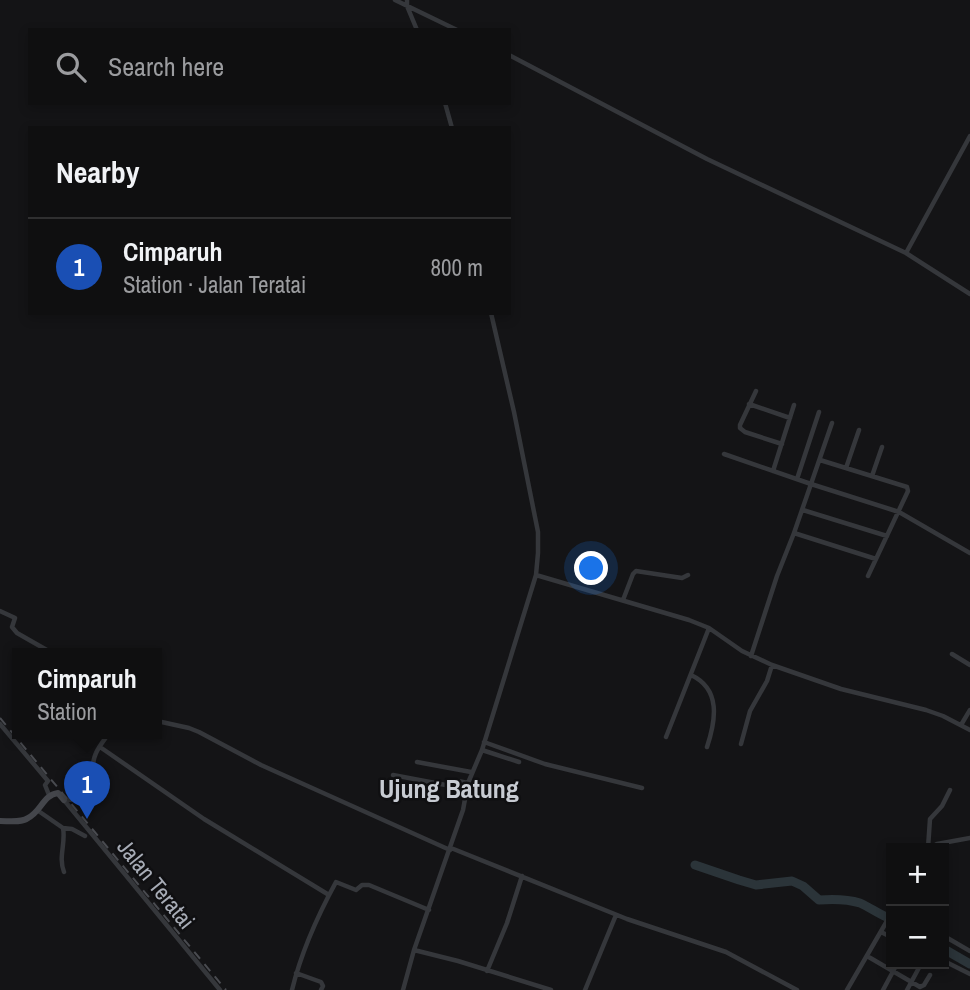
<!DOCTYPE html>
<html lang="en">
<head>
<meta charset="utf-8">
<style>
  :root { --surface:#0f0f10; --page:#1d1d1e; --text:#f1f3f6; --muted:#9b9c9f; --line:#2f2f30; --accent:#d93025 }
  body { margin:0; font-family:"Archivo Narrow",sans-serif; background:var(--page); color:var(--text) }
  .controls { position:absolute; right:21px; bottom:21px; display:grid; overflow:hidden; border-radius:0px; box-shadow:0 4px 10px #0003 }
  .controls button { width:63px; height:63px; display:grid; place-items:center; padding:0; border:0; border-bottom:2px solid var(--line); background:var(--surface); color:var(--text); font:35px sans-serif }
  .you { position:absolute; left:592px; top:569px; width:24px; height:24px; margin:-18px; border:5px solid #fff; border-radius:50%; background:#1a73e8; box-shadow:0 0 0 10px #1a73e833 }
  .badge { display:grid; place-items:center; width:46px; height:46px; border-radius:50%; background:var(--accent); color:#fff; font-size:23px; font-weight:700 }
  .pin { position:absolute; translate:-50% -58px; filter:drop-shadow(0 2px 4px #0008) }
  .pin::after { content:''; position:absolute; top:37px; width:24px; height:21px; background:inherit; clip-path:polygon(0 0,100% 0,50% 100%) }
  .popup { position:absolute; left:12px; top:648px; width:150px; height:91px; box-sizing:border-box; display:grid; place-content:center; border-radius:0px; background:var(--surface); filter:drop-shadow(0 2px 5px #0005); font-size:23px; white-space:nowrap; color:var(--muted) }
  .popup b { font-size:26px; color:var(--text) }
  .popup::after { content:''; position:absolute; left:50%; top:100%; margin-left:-14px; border:14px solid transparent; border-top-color:var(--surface) }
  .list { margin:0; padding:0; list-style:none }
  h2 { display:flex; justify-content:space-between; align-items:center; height:91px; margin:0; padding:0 28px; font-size:30px }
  h2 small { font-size:23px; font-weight:400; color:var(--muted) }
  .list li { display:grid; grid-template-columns:46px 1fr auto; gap:21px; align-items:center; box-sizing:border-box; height:98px; padding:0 28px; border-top:2px solid var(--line) }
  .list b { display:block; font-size:26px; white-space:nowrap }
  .list p { margin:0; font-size:23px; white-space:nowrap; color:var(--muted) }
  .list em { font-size:23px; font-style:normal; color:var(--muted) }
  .icon { flex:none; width:38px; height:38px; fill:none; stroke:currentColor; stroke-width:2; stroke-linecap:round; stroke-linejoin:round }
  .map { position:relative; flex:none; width:970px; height:990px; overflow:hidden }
  .search { position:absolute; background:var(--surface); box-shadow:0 4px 10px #0003; left:28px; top:28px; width:483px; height:77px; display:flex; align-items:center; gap:18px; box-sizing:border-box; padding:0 24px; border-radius:0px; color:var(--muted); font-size:26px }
  .panel { position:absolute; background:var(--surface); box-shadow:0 4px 10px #0003; left:28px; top:126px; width:483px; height:189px; border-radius:0px }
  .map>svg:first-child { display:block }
</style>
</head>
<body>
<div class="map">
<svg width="970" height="990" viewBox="0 0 970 990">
  <rect width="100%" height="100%" fill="#141416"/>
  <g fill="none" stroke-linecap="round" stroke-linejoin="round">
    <path stroke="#2b3439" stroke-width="9" d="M695 865 739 880 756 885 792 881 803 886 819 900C832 899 847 899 860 903 871 908 880 915 891 919
      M944 949 970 964"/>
    <path stroke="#35373b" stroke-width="4.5" d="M395 0 457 30
      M407 0V6L417 30
      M509 55 707 159 906 253 970 294
      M445 103 452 128
      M906 253 970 136
      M491 313 514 412 538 532V553L536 575
      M756 391 740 425V428L745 432 782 444
      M749 404 790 418
      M724 454 811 484 832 423
      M820 460 907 487 908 491 868 576
      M846 468 859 430
      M773 471 794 405
      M872 476 882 447
      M797 479 819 412
      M803 510 887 536
      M794 533 876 559
      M623 600 633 574 636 571 682 578 688 575
      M0 611 13 617 15 618 12 627 17 633 52 653
      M952 654 970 665
      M751 656 777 576 794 533 811 484 899 512 970 553
      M691 675C721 689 716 720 707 747
      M157 721 189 728 199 732 261 765 450 850
      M0 724 48 781 45 785 49 795
      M961 725 970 710
      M666 737 709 628
      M484 742 545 764 642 788
      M741 744 750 711 767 681 772 665
      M100 747 204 819 329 895
      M482 750 519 762
      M417 762 471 772
      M393 775 451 786 458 781 468 783
      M64 800 220 990
      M65 800C96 802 88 770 96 753 99 746 105 739 109 733
      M37 810 63 828C66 843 58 857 64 872
      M63 828 72 829 85 836
      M451 848 627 919 726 952 797 990
      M928 848 930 819 942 806 950 790
      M930 848 937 844 970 838
      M881 932 891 937
      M944 936 970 951
      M414 950 458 961 551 990
      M867 956 920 987 924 985 930 975
      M944 961 970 974
      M487 971 507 923 522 876
      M296 973 321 982 323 986 321 990
      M292 990C301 953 318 915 336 882L356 890 362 885H369L429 910
      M403 990 414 950 463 810 468 783 482 750 536 575 689 620 709 628 742 651 772 665 841 689 926 710 943 716 970 730
      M585 990 616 915
      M847 990 891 914
      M883 990 897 964
      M907 990 921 964"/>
    <path stroke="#44464b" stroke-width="6" d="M0 821C9 821 21 823 28 818 41 812 43 795 58 793L64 800"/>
    <path stroke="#494b50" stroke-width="2" stroke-dasharray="9 7" stroke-linecap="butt" d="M0 718 226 990"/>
  </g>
  <g text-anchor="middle" stroke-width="5" stroke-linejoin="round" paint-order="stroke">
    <g font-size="23" fill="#a7acb6" stroke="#0f0f11">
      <text transform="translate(156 884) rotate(51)" y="8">Jalan Teratai</text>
    </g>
    <g font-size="26" font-weight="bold" fill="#c7cbd2" stroke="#0f0f11">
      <text x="449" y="798">Ujung Batung</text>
    </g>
  </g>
</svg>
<div class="controls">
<button>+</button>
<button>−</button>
</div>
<div class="you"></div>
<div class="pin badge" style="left:87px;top:819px;background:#1a4fb4">1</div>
<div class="popup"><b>Cimparuh</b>Station</div>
<div class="search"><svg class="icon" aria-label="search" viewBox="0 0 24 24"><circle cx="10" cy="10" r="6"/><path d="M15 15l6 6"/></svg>Search here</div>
<section class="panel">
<h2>Nearby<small></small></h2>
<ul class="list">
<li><span class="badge" style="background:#1a4fb4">1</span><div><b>Cimparuh</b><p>Station · Jalan Teratai</p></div><em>800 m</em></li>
</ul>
</section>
</div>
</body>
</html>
